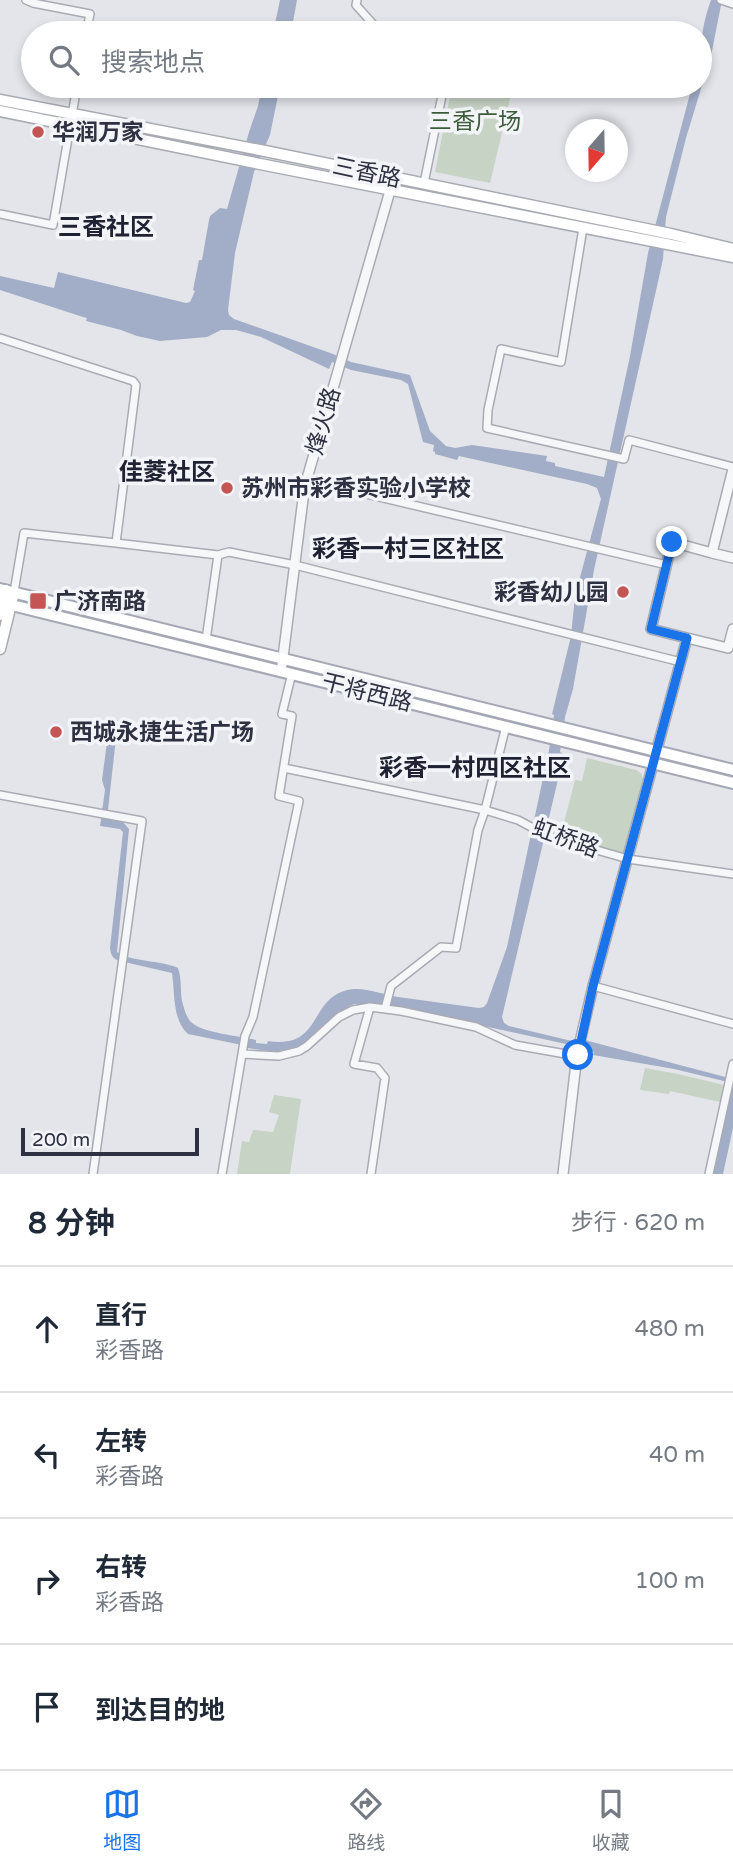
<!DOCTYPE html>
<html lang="zh">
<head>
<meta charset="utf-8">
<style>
  :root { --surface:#fff; --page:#f6f6f7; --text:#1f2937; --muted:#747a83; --line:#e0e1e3; --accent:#1a73e8 }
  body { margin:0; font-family:"Varela Round","Noto Sans SC",sans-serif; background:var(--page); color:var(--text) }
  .compass { position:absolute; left:565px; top:119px; width:63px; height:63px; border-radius:50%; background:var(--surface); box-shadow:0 4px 10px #0003; rotate:200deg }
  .scale { position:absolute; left:21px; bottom:18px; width:178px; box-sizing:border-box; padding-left:7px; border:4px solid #2d3141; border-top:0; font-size:19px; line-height:24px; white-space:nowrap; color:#2d3141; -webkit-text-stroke:5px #f3f4f8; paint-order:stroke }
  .stop { position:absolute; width:21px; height:21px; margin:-16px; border:5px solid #1a73e8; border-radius:50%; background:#fff }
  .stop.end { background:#1a73e8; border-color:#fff; box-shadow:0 2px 7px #0008 }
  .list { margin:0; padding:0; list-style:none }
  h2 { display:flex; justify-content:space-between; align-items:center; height:91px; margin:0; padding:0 28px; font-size:30px }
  h2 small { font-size:23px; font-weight:400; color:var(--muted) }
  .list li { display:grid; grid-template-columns:46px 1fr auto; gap:21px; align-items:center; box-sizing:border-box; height:126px; padding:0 28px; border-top:2px solid var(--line) }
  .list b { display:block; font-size:26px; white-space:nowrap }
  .list p { margin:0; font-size:23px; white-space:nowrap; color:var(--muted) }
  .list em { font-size:23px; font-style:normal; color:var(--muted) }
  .icon { flex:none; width:38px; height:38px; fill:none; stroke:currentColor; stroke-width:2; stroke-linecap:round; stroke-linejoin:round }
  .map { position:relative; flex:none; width:733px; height:1174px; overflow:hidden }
  .search { position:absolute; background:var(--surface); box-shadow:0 4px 10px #0003; left:21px; right:21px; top:21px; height:77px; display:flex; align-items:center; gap:18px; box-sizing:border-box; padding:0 24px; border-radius:38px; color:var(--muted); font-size:26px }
  .sheet { height:595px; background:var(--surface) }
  nav { display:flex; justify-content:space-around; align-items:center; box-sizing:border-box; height:98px; border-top:2px solid var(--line); background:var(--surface); font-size:19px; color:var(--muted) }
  nav a { display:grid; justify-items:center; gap:4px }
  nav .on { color:var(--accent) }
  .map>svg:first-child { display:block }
</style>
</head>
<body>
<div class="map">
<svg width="733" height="1174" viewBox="0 0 733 1174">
  <rect width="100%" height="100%" fill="#e4e5ea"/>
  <path fill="#c7d3c5" d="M452 86H513L490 183 435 172Z
    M587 758 636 770 641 773 643 779 624 856 560 838 575 780 582 781Z
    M645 1068 678 1074 724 1085 720 1102 670 1091 669 1094 640 1090Z
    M274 1095 301 1099 290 1174H237L242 1141 249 1142 253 1130 273 1132 279 1115 269 1112Z"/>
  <path fill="#a2aec7" d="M280 0H297L291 33H273Z
    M711 0H722L711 56 686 138 666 217 663 259 594 570 573 689 565 717 560 752 564 754 502 1017 504 1023 509 1026 576 1042 577 1038 733 1079V1128L723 1174H712L732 1083 674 1069 593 1055 594 1052 575 1046 397 1007 367 1004H354L348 1007 302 1046 277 1052 247 1048V1046L188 1034C172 1020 175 992 172 973L120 961C113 959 111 956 110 948L123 832 120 829 100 826 105 790 102 780 110 719 118 720 107 819 123 822 129 829 117 952C130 962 161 960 178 968 182 979 180 990 182 1001 184 1008 186 1017 191 1022 202 1033 240 1036 256 1040V1043L267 1044 268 1041C321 1049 309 1002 344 991 361 985 380 994 398 997 425 1001 452 1004 479 1008L484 1007 487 1003 507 947 549 750 554 715 552 714 571 636 575 596 601 499 597 488 587 484 459 456 457 460 435 454V452L433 451 434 445 423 442 408 384 401 380 351 370 332 362 329 369 261 337 236 330H221L207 337 160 341 137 336 121 330 86 321 87 318 83 317 0 290V276L54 288 58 272 186 303 190 302 195 291 193 290 199 260H202L209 220 210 216 220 208 227 209 249 132 258 106 262 86H280L270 135 254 172 235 253 228 310 229 315 234 319 333 354 351 362 410 375 430 431 446 446 455 448 472 445 547 456 546 461 555 463V466L604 477 630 356 648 253 692 86H700C700 54 700 30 711 0Z"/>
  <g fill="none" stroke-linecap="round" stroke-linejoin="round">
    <defs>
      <path id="minor" d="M26 0 33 3 90 14 86 33
        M357 0 356 5 381 33H384
        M721 0 733 4
        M424 183 444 86
        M0 214 53 225 77 86
        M583 228 561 362 501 349 488 410 487 428 624 459 629 440 733 467
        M0 338 133 381 136 385 116 543 24 533 14 592
        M307 480 667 565
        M116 543 218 555 206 640
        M218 555 229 552 295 565 681 662
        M506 726 485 810 518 820 548 836 628 859 733 874
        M284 768 485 810 478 830 456 948 441 947 391 986 385 1009
        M0 795 142 821 93 1174
        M593 986 733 1024
        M370 1007 354 1064 377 1068 385 1078 371 1174
        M242 1054 279 1056 299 1051 307 1046 339 1017 353 1010 370 1007 401 1011 476 1027 515 1045 577 1056
        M222 1174 245 1036 253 1017 299 801 279 796 292 716 282 714 292 673
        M709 1174 733 1064"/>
      <path id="tertiary" d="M712 553 733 558
        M687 638 728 648 733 629
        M282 665 303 499 308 475 394 177
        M563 1174 577 1055 593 986 687 638 651 629 672 542 712 553 733 469"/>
      <path id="secondary" d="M0 100 265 151 671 234 733 249
        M0 111 260 164 733 257
        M0 615 6 590
        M0 649 14 592"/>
      <path id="primary" d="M0 589 733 770
        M0 602 733 783"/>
    </defs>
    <use href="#minor" stroke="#a9abb4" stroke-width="10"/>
    <use href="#tertiary" stroke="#a9abb4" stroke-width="12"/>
    <use href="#secondary" stroke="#a9abb4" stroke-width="13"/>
    <use href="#primary" stroke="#a4a8b5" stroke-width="14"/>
    <use href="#minor" stroke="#f6f7f9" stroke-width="7"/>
    <use href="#tertiary" stroke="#f6f7f9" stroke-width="9"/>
    <use href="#secondary" stroke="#fff" stroke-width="10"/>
    <use href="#primary" stroke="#fff" stroke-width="10"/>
  </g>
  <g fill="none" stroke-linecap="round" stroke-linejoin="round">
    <path stroke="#1a73e8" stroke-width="9" d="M578 1055 593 986 687 638 651 629 672 542"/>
  </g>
  <g fill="#c45554" stroke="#f3f4f8" stroke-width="2.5">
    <circle cx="38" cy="132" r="7"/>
    <circle cx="227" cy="488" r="7"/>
    <circle cx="623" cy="592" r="7"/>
    <rect x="29" y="592" width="18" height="18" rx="3.5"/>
    <circle cx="56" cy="732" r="7"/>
  </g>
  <g text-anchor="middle" stroke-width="7" stroke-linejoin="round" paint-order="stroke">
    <g font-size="23" fill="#3c5c3b" stroke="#f3f4f8">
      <text x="475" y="129">三香广场</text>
    </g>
    <g font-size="23" font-weight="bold" fill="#2d3141" stroke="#f3f4f8" text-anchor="start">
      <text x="52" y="140">华润万家</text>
      <text x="241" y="496">苏州市彩香实验小学校</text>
      <text x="609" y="600" text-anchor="end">彩香幼儿园</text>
      <text x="54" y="609">广济南路</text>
      <text x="70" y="740">西城永捷生活广场</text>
    </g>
    <g font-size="23" fill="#2d3141" stroke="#f3f4f8">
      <text transform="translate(367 172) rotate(12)" y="8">三香路</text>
      <text transform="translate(323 421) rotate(-74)" y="8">烽火路</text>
      <text transform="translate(367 692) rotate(14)" y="8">干将西路</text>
      <text transform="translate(566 838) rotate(20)" y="8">虹桥路</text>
    </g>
    <g font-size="24" font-weight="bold" fill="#1f2232" stroke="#f3f4f8">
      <text x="106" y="235">三香社区</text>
      <text x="167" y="480">佳菱社区</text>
      <text x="408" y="557">彩香一村三区社区</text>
      <text x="475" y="776">彩香一村四区社区</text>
    </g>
  </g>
</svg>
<svg class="compass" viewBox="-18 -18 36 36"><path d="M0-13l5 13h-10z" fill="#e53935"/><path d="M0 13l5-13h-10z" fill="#747a83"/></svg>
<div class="scale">200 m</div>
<div class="stop" style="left:578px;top:1055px"></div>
<div class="stop end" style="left:672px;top:542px"></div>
<div class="search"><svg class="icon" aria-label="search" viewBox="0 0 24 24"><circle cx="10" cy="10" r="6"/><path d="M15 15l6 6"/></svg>搜索地点</div>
</div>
<section class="sheet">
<h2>8 分钟<small>步行 · 620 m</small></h2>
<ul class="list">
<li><svg class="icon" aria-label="ahead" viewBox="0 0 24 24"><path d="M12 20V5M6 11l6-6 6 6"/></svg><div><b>直行</b><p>彩香路</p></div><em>480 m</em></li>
<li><svg class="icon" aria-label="left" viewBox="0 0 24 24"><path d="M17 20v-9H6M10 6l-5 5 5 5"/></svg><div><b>左转</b><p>彩香路</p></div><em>40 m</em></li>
<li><svg class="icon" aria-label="right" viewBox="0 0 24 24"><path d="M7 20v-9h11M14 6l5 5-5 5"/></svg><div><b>右转</b><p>彩香路</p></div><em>100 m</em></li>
<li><svg class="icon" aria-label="arrive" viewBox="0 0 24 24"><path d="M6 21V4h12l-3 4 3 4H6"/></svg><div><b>到达目的地</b></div></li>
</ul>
</section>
<nav>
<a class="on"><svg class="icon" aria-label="map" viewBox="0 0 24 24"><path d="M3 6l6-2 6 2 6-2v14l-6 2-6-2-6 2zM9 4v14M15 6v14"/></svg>地图</a>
<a><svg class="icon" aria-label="directions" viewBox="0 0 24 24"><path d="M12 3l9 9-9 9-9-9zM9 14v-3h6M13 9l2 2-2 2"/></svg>路线</a>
<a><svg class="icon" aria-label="saved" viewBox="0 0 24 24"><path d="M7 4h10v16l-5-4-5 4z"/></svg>收藏</a>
</nav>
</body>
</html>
